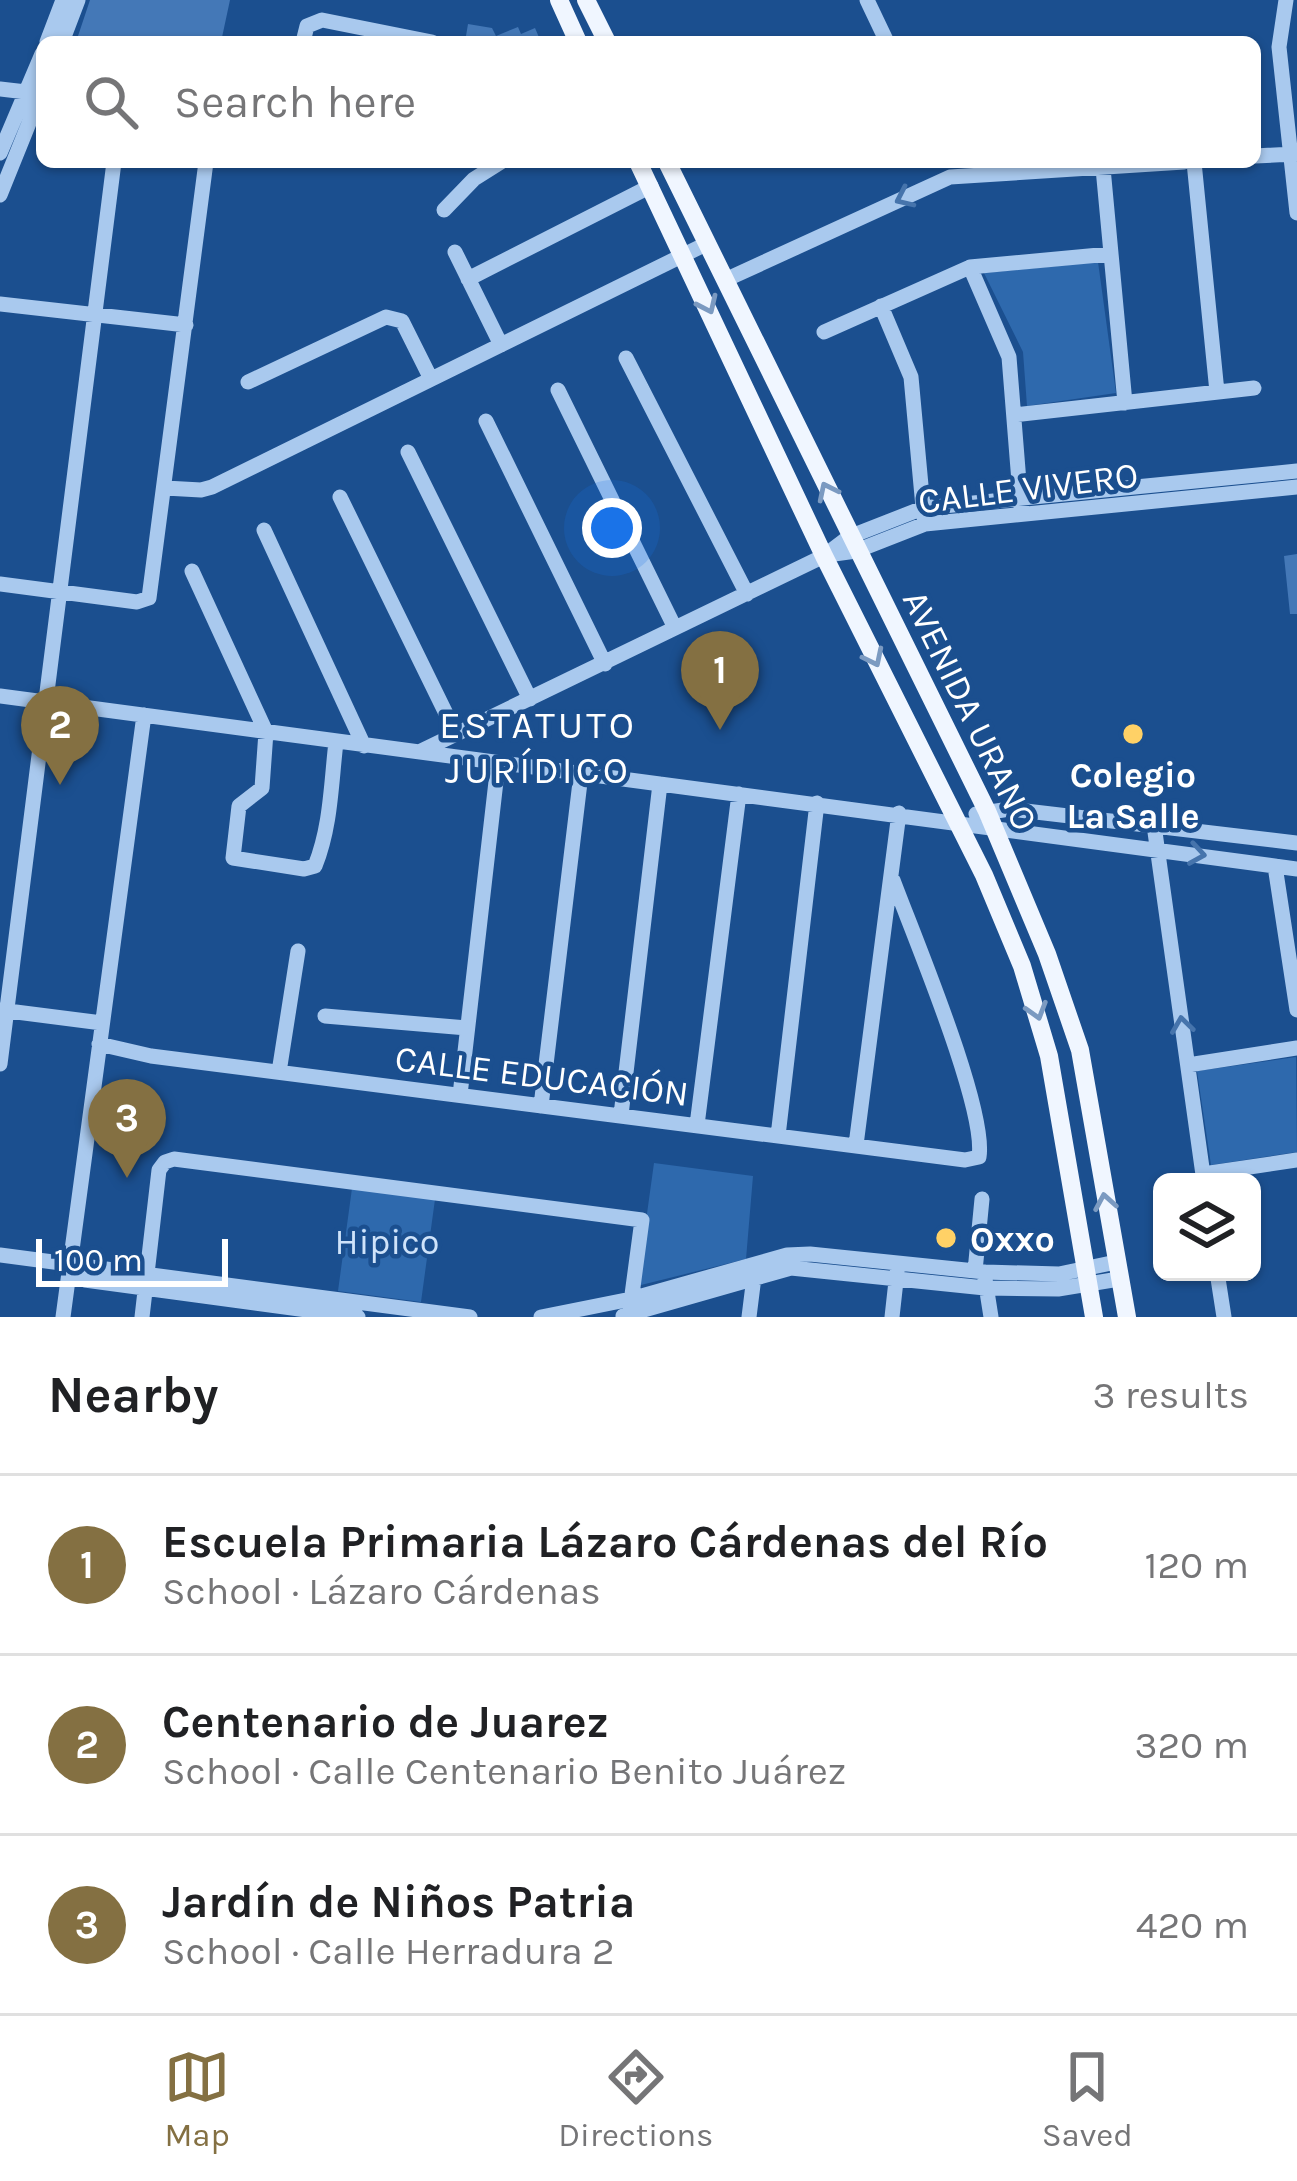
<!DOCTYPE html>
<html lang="en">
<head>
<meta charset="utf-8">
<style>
  :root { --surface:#fff; --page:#f2f2f2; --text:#202124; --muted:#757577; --line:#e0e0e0; --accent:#847042 }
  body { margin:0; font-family:Karla,sans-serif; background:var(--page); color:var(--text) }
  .controls { position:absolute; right:36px; bottom:36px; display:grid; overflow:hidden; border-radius:18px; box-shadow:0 3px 9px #0004 }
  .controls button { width:108px; height:108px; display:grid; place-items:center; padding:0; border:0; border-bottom:3px solid var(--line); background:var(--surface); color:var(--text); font:60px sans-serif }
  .scale { position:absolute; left:36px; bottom:30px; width:192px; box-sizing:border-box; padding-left:12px; border:6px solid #fff; border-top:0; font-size:33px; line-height:42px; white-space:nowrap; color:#fff; -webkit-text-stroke:9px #1b4f8f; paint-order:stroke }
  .you { position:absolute; left:612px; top:528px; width:42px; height:42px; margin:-30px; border:9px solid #fff; border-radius:50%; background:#1a73e8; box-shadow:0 0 0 18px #1a73e833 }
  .badge { display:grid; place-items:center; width:78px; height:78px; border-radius:50%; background:var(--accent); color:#fff; font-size:39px; font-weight:700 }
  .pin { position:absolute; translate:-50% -99px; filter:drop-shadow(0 3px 6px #0008) }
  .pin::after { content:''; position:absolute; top:63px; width:42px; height:36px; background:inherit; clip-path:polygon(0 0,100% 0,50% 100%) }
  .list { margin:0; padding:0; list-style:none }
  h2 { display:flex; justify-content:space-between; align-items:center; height:156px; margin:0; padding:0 48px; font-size:51px }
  h2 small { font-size:39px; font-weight:400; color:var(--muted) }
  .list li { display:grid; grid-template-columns:78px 1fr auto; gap:36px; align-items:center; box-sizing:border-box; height:180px; padding:0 48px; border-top:3px solid var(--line) }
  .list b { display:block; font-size:45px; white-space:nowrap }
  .list p { margin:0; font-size:39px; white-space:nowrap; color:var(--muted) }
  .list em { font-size:39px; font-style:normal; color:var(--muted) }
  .icon { flex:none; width:66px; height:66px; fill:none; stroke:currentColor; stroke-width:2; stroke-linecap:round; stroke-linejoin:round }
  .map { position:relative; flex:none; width:1297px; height:1317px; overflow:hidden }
  .search { position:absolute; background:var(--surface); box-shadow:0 3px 9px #0004; left:36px; right:36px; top:36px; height:132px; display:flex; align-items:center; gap:30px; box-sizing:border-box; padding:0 42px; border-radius:18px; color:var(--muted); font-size:45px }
  .sheet { height:696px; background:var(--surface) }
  nav { display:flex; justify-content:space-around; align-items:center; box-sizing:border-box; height:168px; border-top:3px solid var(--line); background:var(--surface); font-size:33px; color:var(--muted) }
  nav a { display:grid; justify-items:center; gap:6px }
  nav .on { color:var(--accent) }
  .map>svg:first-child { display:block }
</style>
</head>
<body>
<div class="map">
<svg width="1297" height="1317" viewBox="0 0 1297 1317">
  <rect width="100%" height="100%" fill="#1b4f8f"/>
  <path fill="#2e69ad" d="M1098 262 1116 393 1027 406 1023 352 984 273Z
    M1296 1057 1297 1152 1211 1165 1197 1071Z
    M654 1163 753 1176 746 1259 637 1286Z
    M353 1181 436 1192 421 1302 338 1291Z"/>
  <path fill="#4478b7" d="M90 0H230L221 42H76Z
    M468 24 492 28 496 36 518 27 521 34 535 28 541 42H465Z
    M1297 554V614H1290L1284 556Z"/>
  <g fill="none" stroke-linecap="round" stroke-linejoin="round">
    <path stroke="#a9c9ee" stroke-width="15" d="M867 0 887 42
      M1286 0 1279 47 1297 213
      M47 42 63 0
      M62 42 78 0
      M303 42 307 26 322 20 432 42
      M0 89 26 92
      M0 153 42 54
      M1255 156 1294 154
      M1194 162 1217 392
      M1103 168 1125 403
      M0 195 42 91
      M444 210 474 179 501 162
      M455 252 501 345
      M970 267 1009 357 1021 507
      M468 279 651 186
      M725 280 950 177 1184 162
      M0 304 186 325
      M881 306 911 377 924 518
      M824 332 970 267 1110 254
      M626 358 747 594
      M248 382 386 317 402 321 431 379
      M558 390 675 628
      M1014 415 1254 388
      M486 421 605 664
      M408 452 530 699
      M165 488 201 490 212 487 708 243
      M340 497 456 734
      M264 530 364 746
      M827 555 856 551 925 524 1297 487
      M192 571 266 732 262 788 239 806 233 858 304 869 315 866C331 826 331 784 336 742
      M0 584 137 602 149 598 206 162
      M0 696 1297 869
      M419 752 824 556 849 537 923 508 1297 471
      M976 814 1010 809 1297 843
      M1154 825 1204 1182
      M1275 866 1297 1010
      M0 1010 102 1023
      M325 1016 467 1028
      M99 1044 151 1056 965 1160 979 1157C987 1109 913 934 893 880
      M0 1064 114 162
      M1188 1065 1297 1048
      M279 1072 298 951
      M460 1095 498 764
      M541 1106 581 774
      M621 1115 660 784
      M697 1125 739 794
      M778 1136 817 803
      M856 1145 899 813
      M1203 1174 1297 1160
      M0 1255 470 1317
      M71 1267 85 1280 358 1317
      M975 1271 982 1199
      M1217 1272 1224 1317
      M985 1279 991 1317
      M623 1316 791 1268 985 1288 1058 1289 1119 1279
      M63 1317 144 715
      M142 1317 159 1170 165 1162 174 1159 642 1220 629 1317
      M541 1317 631 1299 787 1255 810 1254 985 1272 1059 1274 1116 1262
      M749 1317 754 1277
      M892 1317 897 1272"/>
    <path stroke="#f0f6ff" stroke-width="18" d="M559 0 578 42
      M586 0 607 42
      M638 162 824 556 984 875 1022 966 1049 1056 1094 1317
      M667 162 987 811 1047 954 1080 1050 1127 1317"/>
  </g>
  <defs><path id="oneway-chevron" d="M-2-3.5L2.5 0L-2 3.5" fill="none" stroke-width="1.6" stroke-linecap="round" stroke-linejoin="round" transform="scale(3)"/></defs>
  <g stroke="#4674ac">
    <use href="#oneway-chevron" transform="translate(904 198) rotate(155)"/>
    <use href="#oneway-chevron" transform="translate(1197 854) rotate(9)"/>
    <use href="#oneway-chevron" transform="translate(1182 1025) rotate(-98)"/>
  </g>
  <g stroke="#7b9ac1">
    <use href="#oneway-chevron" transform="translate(708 305) rotate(65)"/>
    <use href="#oneway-chevron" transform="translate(827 491) rotate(-116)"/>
    <use href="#oneway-chevron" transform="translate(874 658) rotate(64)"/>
    <use href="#oneway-chevron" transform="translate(1037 1011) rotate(73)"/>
    <use href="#oneway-chevron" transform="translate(1105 1202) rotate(-100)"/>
  </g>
  <g fill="#ffd166" stroke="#1b4f8f" stroke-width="4.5">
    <circle cx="1133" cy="734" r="12"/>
    <circle cx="946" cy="1238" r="12"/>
  </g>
  <g text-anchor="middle" stroke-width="9" stroke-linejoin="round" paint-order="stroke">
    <g font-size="36" fill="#fff" stroke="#1b4f8f">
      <text transform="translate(1028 487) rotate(-7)" y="13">CALLE VIVERO</text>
      <text transform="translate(971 710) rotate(64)" y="13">AVENIDA URANO</text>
      <text transform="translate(542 1075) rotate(7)" y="13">CALLE EDUCACIÓN</text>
    </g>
    <g font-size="36" font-weight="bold" fill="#fff" stroke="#1b4f8f">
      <text x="1133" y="787">Colegio<tspan x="1133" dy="41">La Salle</tspan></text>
      <text x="970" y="1251" text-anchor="start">Oxxo</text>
    </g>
    <g font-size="36" fill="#cfe3fa" stroke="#1b4f8f">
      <text x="387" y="1254">Hipico</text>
    </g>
    <g font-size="39" letter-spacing="3" fill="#fff" stroke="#1b4f8f">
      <text x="538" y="738">ESTATUTO<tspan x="538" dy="45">JURÍDICO</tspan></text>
    </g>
  </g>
</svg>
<div class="controls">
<button><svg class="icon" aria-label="layers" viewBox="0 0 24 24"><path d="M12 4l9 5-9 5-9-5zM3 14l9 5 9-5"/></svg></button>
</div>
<div class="scale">100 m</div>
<div class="you"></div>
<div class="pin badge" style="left:720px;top:730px">1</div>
<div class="pin badge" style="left:60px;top:785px">2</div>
<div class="pin badge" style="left:127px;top:1178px">3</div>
<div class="search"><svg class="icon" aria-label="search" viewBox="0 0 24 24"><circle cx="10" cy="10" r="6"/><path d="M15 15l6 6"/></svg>Search here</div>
</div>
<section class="sheet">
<h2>Nearby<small>3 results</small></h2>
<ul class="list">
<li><span class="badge">1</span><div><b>Escuela Primaria Lázaro Cárdenas del Río</b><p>School · Lázaro Cárdenas</p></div><em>120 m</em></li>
<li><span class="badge">2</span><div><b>Centenario de Juarez</b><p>School · Calle Centenario Benito Juárez</p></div><em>320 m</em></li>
<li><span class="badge">3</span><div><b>Jardín de Niños Patria</b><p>School · Calle Herradura 2</p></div><em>420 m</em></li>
</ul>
</section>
<nav>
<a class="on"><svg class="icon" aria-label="map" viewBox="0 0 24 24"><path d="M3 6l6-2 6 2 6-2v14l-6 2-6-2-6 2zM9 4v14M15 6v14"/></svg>Map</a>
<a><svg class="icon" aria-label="directions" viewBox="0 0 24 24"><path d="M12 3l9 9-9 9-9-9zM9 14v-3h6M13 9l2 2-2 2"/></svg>Directions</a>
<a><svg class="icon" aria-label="saved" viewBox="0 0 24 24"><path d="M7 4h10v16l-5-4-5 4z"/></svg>Saved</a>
</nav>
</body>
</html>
